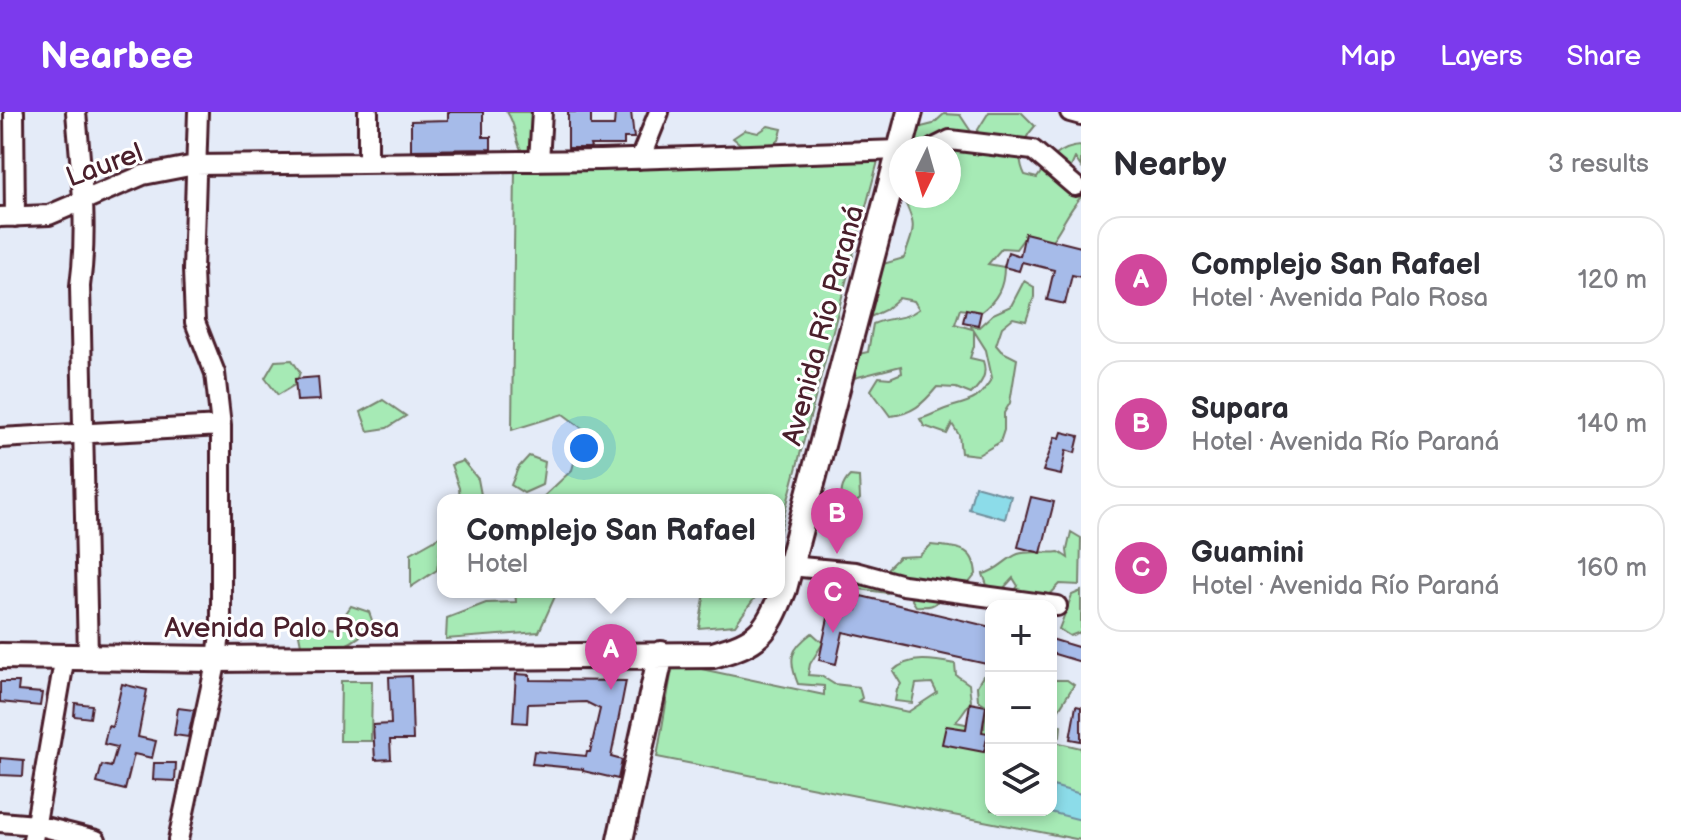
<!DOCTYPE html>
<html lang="en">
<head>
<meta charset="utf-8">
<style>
  :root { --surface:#fff; --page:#f2f2f3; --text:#2b2b33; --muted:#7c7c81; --line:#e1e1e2; --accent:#7c3aed }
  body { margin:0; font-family:"Balsamiq Sans",sans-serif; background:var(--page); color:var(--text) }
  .controls { position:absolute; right:24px; bottom:24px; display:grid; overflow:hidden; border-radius:16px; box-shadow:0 4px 12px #0003 }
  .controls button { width:72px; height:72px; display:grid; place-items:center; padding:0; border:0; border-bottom:2px solid var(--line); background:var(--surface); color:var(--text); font:40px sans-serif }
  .compass { position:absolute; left:889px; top:24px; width:72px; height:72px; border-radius:50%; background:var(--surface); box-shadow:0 4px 12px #0003; rotate:185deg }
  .you { position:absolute; left:584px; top:336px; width:28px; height:28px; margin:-20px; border:6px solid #fff; border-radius:50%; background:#1a73e8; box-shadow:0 0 0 12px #1a73e833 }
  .badge { display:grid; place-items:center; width:52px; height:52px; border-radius:50%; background:var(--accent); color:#fff; font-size:26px; font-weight:700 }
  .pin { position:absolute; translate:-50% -66px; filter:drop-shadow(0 2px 4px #0008) }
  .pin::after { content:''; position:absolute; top:42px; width:28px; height:24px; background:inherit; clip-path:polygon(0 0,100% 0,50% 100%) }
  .popup { position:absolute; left:437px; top:382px; width:348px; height:104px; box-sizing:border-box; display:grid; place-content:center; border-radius:16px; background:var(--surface); filter:drop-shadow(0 2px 6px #0005); font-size:26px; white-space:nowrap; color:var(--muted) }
  .popup b { font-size:30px; color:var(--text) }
  .popup::after { content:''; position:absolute; left:50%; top:100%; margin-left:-16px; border:16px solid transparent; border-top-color:var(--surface) }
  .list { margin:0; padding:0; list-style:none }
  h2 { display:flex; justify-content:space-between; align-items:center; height:104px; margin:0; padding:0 32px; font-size:34px }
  h2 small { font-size:26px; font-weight:400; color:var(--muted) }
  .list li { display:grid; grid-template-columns:52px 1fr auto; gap:24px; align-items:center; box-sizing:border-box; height:128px; margin:0 16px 16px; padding:0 16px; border:2px solid var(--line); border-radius:24px }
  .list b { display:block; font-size:30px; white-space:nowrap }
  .list p { margin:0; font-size:26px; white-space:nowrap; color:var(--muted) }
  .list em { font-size:26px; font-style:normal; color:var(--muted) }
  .icon { flex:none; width:44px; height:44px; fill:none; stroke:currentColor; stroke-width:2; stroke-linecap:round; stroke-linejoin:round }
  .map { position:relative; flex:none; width:1081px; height:728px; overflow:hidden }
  header { display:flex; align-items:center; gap:48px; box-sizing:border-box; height:112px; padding:0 40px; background:var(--accent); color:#fff }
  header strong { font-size:38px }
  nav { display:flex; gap:44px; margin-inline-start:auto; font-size:28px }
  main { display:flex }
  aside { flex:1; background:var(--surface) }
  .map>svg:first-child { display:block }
</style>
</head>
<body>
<header>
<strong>Nearbee</strong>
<nav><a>Map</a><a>Layers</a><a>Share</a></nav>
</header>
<main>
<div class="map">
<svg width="1081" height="728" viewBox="0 0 1081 728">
  <rect width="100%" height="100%" fill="#e4ebf8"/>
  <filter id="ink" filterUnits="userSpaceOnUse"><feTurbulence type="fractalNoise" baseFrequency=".0125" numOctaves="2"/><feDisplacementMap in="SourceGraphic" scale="16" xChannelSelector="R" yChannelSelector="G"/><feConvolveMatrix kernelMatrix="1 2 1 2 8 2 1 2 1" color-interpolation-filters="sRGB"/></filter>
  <g filter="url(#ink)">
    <path fill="#a6eab5" stroke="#788470" stroke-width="2" d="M507 0H537L536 35 524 42C513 28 518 16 507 0Z
      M989 0H1021L1035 14C1022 28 1016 45 1025 63L1037 66C1048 49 1059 35 1081 34V55L1075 46 1064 71 1081 69V85C1067 100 1062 116 1050 131L1025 125 1016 137 1002 136 988 152 1004 155C1004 175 997 188 981 200L960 197 955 212 972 217 971 214 979 215 993 202 1011 194 1024 169 1034 175V185L1026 209 1013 206 1002 215 996 233 1001 239 1017 247 1010 291 1004 301V318L1000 330 978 343 961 341 959 323 952 312 947 322 924 314 920 307C931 304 940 298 951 295 975 288 978 288 992 266L986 238 974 219V234L970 246 983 249C988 263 981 272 971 282L956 276 937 275C923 292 912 302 890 304L871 278 879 265 890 266 902 261 901 254 850 267 845 245 868 240 873 212C891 204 903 209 919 197L914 189 899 186 885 198 864 208 868 180 883 152 904 146C915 115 917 114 902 84H949V36H908L917 16 933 12 944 2 960 3 974 24Z
      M768 14 782 17 779 28 771 33 744 35 733 26 745 18 758 21Z
      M878 49 779 422V388H540L572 358 583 317 563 302 512 318 515 54Z
      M292 248 300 260 296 272 278 283 265 266 275 249Z
      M383 288 406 304 387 316 368 319 361 300Z
      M529 344 545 350 542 373 524 381 511 373 518 356Z
      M463 349 478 367 482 388H460L459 376 451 353Z
      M850 364 859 365 860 387 853 393H846C838 383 842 372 850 364Z
      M1071 420 1081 426 1080 473 1060 472 1039 494 1012 482 1018 474 1013 466 1002 478 987 473 983 462C998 459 1005 447 1018 442 1030 438 1046 442 1059 440L1068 446 1067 438Z
      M443 423V438L440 439 437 458 411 475V441Z
      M931 433C956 436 974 433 976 462L968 472H959L948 467 937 472 941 484C936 495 928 495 916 494L912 488 915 473 909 466 887 481 860 477 858 469 884 460 899 445 919 444Z
      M1081 479V530L1080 520 1070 524 1059 517 1072 483Z
      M515 480H557L539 520 446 527 447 506 486 491 516 490Z
      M705 480H759L735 513 699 516Z
      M351 494 369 500 373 511C351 538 335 536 302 538L299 523 315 513 335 517Z
      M812 521 823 531 810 552 808 563 821 564 834 572 859 575 862 586 858 589 908 600 937 581 932 571 916 572 912 591 895 589 897 578 901 572 893 559C909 543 935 548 955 552L956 563 969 572 971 589 956 610 984 616 986 593 978 588 977 574 983 564 991 563V698H1051V629L1081 636V728L657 645 673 551 824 583V574L798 572C788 547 790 537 812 521Z
      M1051 568H1067L1074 573 1054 605V610L1061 614 1060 625 1051 627Z
      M341 569H372L371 629H340Z"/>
    <path fill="#8cdce9" stroke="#72909d" stroke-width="2" d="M975 374 1011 384 1005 407 969 397Z
      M1053 674 1081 682V708L1046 699 1051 698Z"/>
    <path fill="#a6bbe9" stroke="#4a1f2b" stroke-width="2" d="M448 0H483V25H491V37L411 38V9L448 8Z
      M568 0H591V14H614L615 0H631L634 26H624V33H590L591 36H568Z
      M1025 121 1081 135V165L1072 163 1065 192 1047 188 1054 158 1022 150 1019 159 1004 155 1008 140 1020 144Z
      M966 197 981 200 978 213 963 210Z
      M318 265 320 288 297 289 295 267Z
      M1062 320 1079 324 1075 341 1066 338 1061 363 1043 359 1055 325 1060 326Z
      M1031 385 1054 390 1041 441 1018 435Z
      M861 484 991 515V553L843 520 836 552 819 548 831 492 857 498Z
      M1051 527 1081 536V550L1051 541Z
      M516 562 530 563V568L626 569 611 645 622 648 618 667 583 659V657L532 652 534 639 586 644 587 640H590L600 597 586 590 528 592 527 611 513 610Z
      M411 564 413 628H390L391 647 375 648 373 613 391 612 389 565Z
      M0 570H19L18 579 42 581 40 594 0 590Z
      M122 572 147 578 138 625 156 629 152 646 134 642 125 678 97 671 102 653 111 655 117 635 104 632 108 614 112 615Z
      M75 591 92 593 90 606 74 604Z
      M970 591 986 594 982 620 988 621 984 640 942 632 946 614 966 617Z
      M1076 594 1081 595V629L1070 627Z
      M178 596 194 598 188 625 174 623Z
      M0 646 24 648 23 664 0 663Z
      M154 651H176L175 669 153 668Z"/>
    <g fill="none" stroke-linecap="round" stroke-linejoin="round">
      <defs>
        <path id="minor" d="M14 0 15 105
          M76 0C81 58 88 116 80 174L88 544
          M1070 0 1081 3
          M934 36 950 28 1033 38 1075 74
          M640 47 659 0
          M539 49 542 0
          M368 50V0
          M0 105 49 103 143 63 195 53 600 48 899 38
          M0 326 221 314
          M790 454 855 460 903 473 1057 494
          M0 710 36 713 96 728
          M33 728 65 544
          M178 728 217 547 221 513V314L215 261 195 210 193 158 198 0"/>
        <path id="major" d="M0 544 217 547 713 543C759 530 766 522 784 477L910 0
          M620 728 661 542"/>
      </defs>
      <use href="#minor" stroke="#4a1f2b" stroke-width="24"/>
      <use href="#major" stroke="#4a1f2b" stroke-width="30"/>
      <use href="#minor" stroke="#fff" stroke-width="18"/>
      <use href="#major" stroke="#fff" stroke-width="24"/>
    </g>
  </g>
  <g text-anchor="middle" stroke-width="6" stroke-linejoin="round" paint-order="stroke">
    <g font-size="28" fill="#4a1f2b" stroke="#fff">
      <text transform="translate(104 52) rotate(-20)" y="10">Laurel</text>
      <text transform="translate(822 213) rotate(-75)" y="10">Avenida Río Paraná</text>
      <text x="282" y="525">Avenida Palo Rosa</text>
    </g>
  </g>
</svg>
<div class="controls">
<button>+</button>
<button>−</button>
<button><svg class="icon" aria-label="layers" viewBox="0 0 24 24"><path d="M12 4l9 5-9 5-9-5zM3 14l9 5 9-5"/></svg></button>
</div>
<svg class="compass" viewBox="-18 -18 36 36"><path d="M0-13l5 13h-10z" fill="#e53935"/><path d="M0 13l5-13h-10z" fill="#7c7c81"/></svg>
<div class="you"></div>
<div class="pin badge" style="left:611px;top:578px;background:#d1479c">A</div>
<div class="popup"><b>Complejo San Rafael</b>Hotel</div>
<div class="pin badge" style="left:837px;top:442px;background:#d1479c">B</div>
<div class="pin badge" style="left:833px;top:521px;background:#d1479c">C</div>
</div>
<aside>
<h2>Nearby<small>3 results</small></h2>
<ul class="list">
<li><span class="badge" style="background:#d1479c">A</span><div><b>Complejo San Rafael</b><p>Hotel · Avenida Palo Rosa</p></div><em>120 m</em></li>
<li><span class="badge" style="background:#d1479c">B</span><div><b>Supara</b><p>Hotel · Avenida Río Paraná</p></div><em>140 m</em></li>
<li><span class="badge" style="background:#d1479c">C</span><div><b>Guamini</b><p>Hotel · Avenida Río Paraná</p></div><em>160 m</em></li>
</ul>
</aside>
</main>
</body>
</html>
